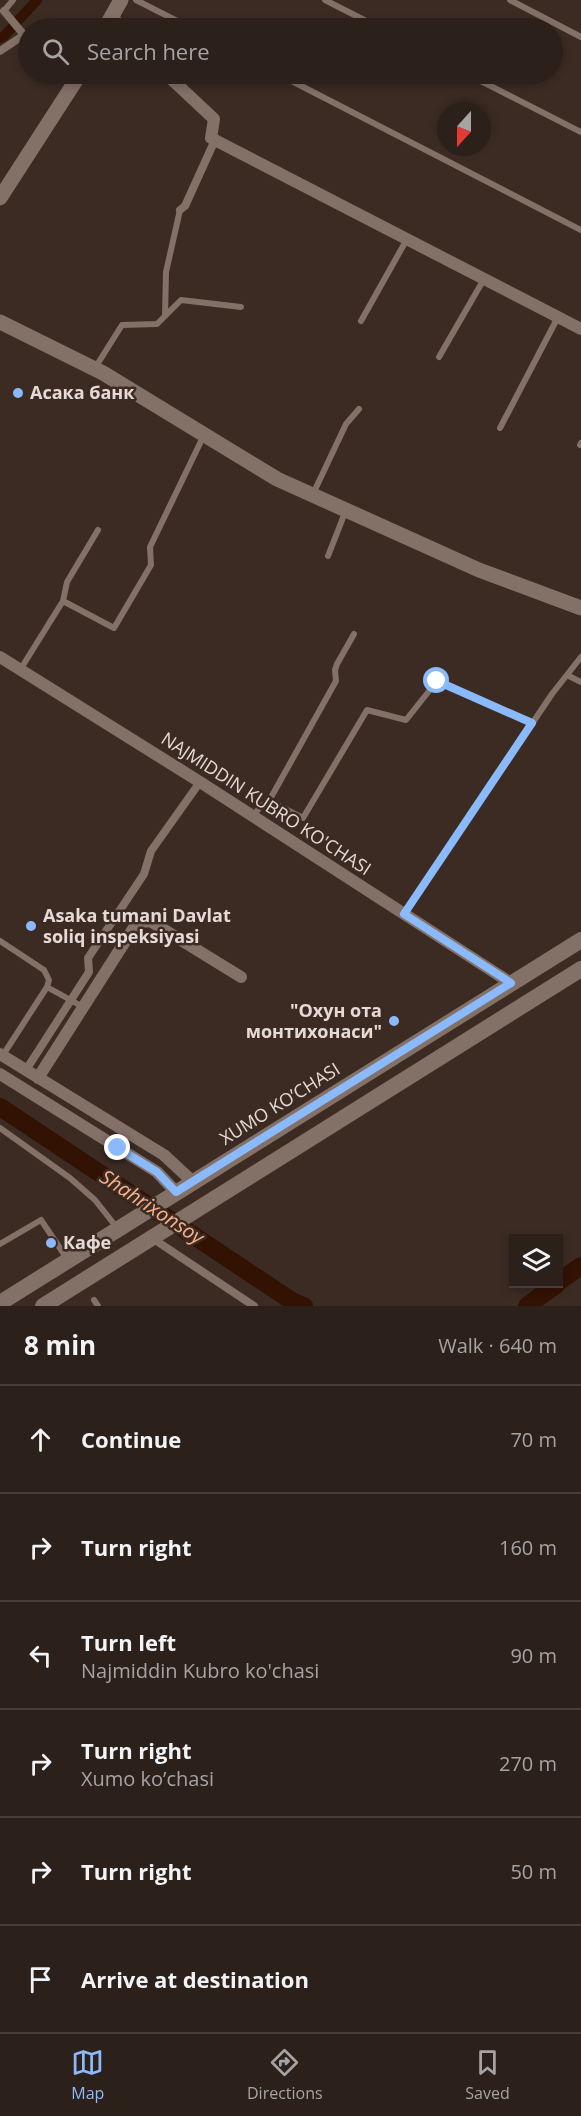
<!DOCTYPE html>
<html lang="en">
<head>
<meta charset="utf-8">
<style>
  :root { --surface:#2c201a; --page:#382d27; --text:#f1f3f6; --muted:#a6a3a2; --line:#483e39; --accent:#8abafc }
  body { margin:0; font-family:"Open Sans",sans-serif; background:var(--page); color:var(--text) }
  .controls { position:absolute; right:18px; bottom:18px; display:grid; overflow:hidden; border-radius:0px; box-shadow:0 3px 9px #0003 }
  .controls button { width:54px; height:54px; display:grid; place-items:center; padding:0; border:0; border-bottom:2px solid var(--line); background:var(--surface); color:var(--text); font:30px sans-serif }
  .compass { position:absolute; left:437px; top:102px; width:54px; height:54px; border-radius:50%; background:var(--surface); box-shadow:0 3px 9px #0003; rotate:201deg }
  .stop { position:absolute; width:18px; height:18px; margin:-14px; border:4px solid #8abafc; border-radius:50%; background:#fff }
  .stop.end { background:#8abafc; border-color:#fff; box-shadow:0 2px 6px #0008 }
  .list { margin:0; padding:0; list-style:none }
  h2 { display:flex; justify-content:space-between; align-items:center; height:78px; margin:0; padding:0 24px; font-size:26px }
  h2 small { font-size:20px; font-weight:400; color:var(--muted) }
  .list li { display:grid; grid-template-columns:39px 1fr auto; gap:18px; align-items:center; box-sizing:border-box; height:108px; padding:0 24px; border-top:2px solid var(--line) }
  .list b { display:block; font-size:22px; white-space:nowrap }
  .list p { margin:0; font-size:20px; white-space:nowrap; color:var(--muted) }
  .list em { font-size:20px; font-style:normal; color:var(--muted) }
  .icon { flex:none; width:33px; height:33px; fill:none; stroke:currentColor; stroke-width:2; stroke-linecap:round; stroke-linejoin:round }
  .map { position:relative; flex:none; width:581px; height:1306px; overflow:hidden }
  .search { position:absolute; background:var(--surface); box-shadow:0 3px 9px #0003; left:18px; right:18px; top:18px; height:66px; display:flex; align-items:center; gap:15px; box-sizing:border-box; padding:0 21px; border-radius:33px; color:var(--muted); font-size:22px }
  .sheet { height:726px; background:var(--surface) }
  nav { display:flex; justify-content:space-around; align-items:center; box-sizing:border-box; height:84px; border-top:2px solid var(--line); background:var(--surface); font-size:16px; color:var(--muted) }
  nav a { display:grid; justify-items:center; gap:3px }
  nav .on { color:var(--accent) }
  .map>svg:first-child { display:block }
</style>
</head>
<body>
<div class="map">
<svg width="581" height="1306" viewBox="0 0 581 1306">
  <rect width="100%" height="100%" fill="#3b2b23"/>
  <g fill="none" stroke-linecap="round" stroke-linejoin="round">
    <path stroke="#321203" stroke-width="10" d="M0 38 4 36 37 0"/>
    <path stroke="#321203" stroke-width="18" d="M0 1107 292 1301 304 1306
      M558 1282 581 1266
      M527 1306 557 1284"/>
    <path stroke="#837067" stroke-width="6" d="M136 0 191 28
      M325 0 380 28
      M510 0 581 37
      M4 11 13 0
      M278 74 581 230
      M467 74 581 132
      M165 316 166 272 180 210
      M361 321 407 239
      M439 357 484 279
      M95 368 122 325 157 324 181 300 241 307
      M500 428 558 317
      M580 445 581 443
      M313 494 346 424 359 409
      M328 556 346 510
      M63 601 67 582 98 530
      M20 670 63 601 114 628 151 565 150 547 204 435
      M567 675 581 682
      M269 801 336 681 335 670 337 664 354 634
      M253 816 261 806 269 801 303 818 367 710 406 720 437 681 532 723
      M404 914 552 694 581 657
      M0 941 44 970 49 980 47 987 3 1055
      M47 987 83 1007
      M0 1128 70 1178 95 1200 118 1229
      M0 1244 41 1220 68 1260
      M94 1300 98 1306"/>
    <path stroke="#837067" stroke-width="8" d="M4 11 24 35
      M0 51 24 35H28
      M180 210 185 206 215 140
      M26 1070 89 972 88 958 144 874 151 851 200 782
      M152 1238 254 1306"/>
    <path stroke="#837067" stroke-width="12" d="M112 17 123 28
      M166 74 214 119 211 138 581 329
      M0 657 200 782 511 983
      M0 1054 164 1155 193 1182
      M0 1074 157 1172 176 1192
      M38 1078 133 929 141 922 150 921 241 977"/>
    <path stroke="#837067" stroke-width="15" d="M105 28 121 0
      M0 198 80 74
      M0 322 103 373 277 479 479 570 581 608"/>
    <path stroke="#837067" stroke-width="16" d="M0 1303 581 940
      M43 1306 581 969"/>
  </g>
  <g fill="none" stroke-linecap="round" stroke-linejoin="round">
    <path stroke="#8abafc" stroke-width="8" d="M118 1148 157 1172 176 1192 511 983 404 914 532 723 437 681"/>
  </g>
  <g fill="#8abafc" stroke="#3b2b23" stroke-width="2">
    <circle cx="18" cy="393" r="6"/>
    <circle cx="31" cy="926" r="6"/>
    <circle cx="394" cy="1021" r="6"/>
    <circle cx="51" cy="1243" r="6"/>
  </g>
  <g text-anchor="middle" stroke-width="5" stroke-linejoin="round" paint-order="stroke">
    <g font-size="18" font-weight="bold" fill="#e5dad5" stroke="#3b2b23" text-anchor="start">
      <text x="30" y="399">Асака банк</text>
      <text x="43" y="922">Asaka tumani Davlat<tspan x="43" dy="21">soliq inspeksiyasi</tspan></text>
      <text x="382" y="1017" text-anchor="end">"Охун ота<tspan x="382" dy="21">монтихонаси"</tspan></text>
      <text x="63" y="1249">Кафе</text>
    </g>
    <g font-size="18" fill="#e5dad5" stroke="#3b2b23">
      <text transform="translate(266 804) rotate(33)" y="6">NAJMIDDIN KUBRO KO'CHASI</text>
      <text transform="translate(280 1104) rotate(-32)" y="6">XUMO KO’CHASI</text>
    </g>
    <g font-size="20" font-style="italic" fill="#fcb18d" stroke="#3b2b23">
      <text transform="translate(152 1207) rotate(33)" y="7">Shahrixonsoy</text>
    </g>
  </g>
</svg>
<div class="controls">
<button><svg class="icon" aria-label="layers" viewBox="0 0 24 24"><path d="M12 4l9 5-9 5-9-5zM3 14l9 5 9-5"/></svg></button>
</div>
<svg class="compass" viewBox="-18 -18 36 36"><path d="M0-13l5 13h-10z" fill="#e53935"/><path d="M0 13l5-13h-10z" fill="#a6a3a2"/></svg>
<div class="stop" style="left:437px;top:681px"></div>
<div class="stop end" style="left:118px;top:1148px"></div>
<div class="search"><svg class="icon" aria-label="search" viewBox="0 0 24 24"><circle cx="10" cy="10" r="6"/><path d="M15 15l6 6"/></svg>Search here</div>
</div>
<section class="sheet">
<h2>8 min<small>Walk · 640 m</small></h2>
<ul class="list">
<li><svg class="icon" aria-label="ahead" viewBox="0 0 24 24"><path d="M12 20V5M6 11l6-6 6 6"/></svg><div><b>Continue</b></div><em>70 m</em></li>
<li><svg class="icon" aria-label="right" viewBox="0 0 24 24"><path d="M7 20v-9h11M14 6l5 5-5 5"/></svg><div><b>Turn right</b></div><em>160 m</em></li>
<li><svg class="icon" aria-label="left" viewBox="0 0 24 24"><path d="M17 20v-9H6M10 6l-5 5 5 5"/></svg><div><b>Turn left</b><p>Najmiddin Kubro ko'chasi</p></div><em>90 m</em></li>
<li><svg class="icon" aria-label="right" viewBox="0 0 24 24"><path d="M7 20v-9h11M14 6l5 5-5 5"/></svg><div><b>Turn right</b><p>Xumo ko’chasi</p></div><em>270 m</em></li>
<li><svg class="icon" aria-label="right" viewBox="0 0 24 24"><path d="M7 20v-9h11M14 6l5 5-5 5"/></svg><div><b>Turn right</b></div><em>50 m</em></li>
<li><svg class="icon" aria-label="arrive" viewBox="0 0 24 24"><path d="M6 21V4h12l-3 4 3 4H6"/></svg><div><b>Arrive at destination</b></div></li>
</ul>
</section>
<nav>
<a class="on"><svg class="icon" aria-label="map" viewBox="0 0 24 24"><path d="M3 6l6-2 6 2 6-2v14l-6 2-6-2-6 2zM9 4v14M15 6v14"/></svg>Map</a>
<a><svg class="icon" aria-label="directions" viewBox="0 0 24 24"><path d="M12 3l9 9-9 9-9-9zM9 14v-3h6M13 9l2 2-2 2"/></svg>Directions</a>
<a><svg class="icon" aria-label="saved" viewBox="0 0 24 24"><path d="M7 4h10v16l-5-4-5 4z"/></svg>Saved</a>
</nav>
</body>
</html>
